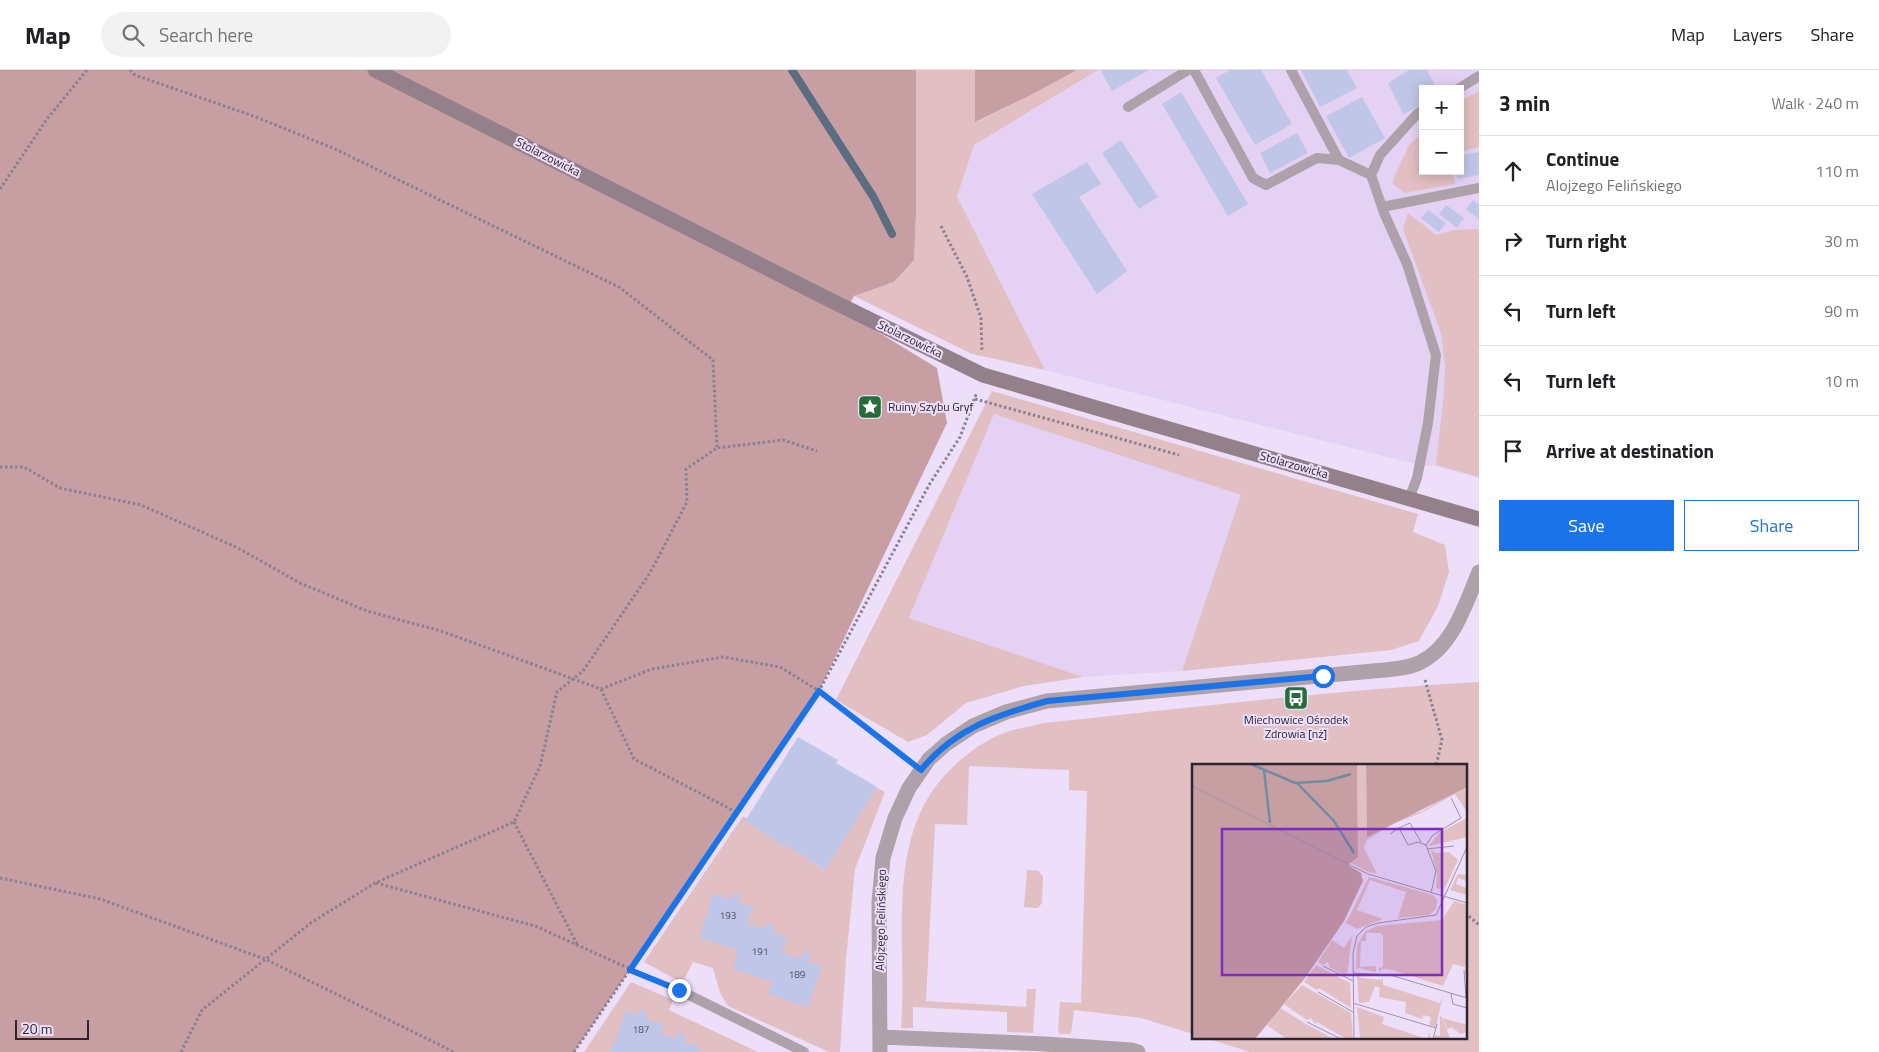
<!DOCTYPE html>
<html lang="en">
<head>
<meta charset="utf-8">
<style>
  :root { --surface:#fff; --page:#f2f2f2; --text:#202124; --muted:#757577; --line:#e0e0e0; --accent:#1a73e8 }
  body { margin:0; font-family:"Titillium Web",sans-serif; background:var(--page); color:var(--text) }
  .controls { position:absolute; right:15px; top:15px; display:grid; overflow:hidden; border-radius:0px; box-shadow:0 2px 12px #0003 }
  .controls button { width:45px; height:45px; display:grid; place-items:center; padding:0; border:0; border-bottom:1px solid var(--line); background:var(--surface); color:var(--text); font:25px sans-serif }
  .scale { position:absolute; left:15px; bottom:12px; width:74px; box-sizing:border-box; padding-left:5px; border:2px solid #2a252f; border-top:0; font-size:14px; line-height:18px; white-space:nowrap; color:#2a252f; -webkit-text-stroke:4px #eddefa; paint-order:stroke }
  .stop { position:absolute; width:15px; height:15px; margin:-11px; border:4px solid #1a73e8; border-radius:50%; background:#fff }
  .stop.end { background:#1a73e8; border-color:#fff; box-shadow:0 1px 5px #0008 }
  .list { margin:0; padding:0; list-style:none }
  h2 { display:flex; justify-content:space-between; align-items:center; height:65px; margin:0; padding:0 20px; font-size:21px }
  h2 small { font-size:16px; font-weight:400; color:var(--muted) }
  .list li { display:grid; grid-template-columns:32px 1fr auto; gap:15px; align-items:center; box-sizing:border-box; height:70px; padding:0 20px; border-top:1px solid var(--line) }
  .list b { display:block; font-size:19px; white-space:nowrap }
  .list p { margin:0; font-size:16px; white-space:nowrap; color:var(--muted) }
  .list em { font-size:16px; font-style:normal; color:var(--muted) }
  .actions { display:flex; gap:10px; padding:15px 20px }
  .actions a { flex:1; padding:11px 0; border:1px solid var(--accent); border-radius:0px; text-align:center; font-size:18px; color:var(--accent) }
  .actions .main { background:var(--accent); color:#fff }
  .icon { flex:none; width:28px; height:28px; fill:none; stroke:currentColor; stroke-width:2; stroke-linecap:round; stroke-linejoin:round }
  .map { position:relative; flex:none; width:1479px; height:982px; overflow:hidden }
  header { display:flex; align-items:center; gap:30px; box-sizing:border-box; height:70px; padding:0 25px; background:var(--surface); border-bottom:1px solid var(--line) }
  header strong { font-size:24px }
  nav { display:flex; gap:28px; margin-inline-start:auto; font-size:18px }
  .search { width:350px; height:45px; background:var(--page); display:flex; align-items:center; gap:12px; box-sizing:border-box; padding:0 18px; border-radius:28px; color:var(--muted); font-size:19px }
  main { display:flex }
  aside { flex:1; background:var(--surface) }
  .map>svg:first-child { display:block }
</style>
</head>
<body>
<header>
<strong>Map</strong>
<div class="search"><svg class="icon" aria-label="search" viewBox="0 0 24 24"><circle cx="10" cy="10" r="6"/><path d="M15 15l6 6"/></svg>Search here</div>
<nav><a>Map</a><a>Layers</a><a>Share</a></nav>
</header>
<main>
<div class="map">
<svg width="1479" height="982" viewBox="0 0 1479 982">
  <rect width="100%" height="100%" fill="#eddefa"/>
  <path fill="#e4d1f4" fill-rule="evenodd" d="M1098 0H1479V408L1435 396 1419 395 1045 300 957 128 974 75ZM1423 19H1460V101H1423Z
    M994 344 1241 425 1182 601 1083 607 909 548Z"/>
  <path fill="#e2bfc2" d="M916 0H975L976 52 1031 25 1077 0H1098L974 75 957 127 1045 300 972 284 854 226 894 212 914 190 916 145Z
    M1479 21V77L1460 81V31Z
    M1423 63V101H1453L1455 114 1405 123 1393 114 1394 107 1409 75Z
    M1408 143 1436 165 1454 160 1479 159V407L1436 395 1444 324 1445 294 1441 263 1403 159Z
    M992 321 1418 444 1413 462 1445 475 1449 502 1438 536 1419 571 1391 580 1182 601 1241 425 994 344 909 548 1083 607 1024 616 966 633 927 665 908 672 836 630Z
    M1479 612V982H1250L1206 968H1465V696H1193V964L1141 948 1074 940 1071 964H1060L1058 961 1060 932 1081 933 1087 721 1069 720V700L969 696 967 755 935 754 926 931 1026 937 1027 919H1036L1033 963 1007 962V942L913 937V958H901C908 871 882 763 953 697 968 682 987 669 1007 662 1019 658 1032 656 1044 653 1189 638 1334 620 1479 612Z
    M876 717 885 722 855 799 846 889 840 982H829L728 936 720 923 713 898 693 892 682 913 644 892 743 746 823 799Z
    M1027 800 1038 801 1043 806 1042 833 1038 838 1024 837Z
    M631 912 673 930 669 940 758 982H584Z"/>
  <path fill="#c79ea1" d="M0 0H916V145L914 190 894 212 854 226 845 242 937 298 947 353 819 621 574 982H0Z
    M975 0H1077L1031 25 975 52Z"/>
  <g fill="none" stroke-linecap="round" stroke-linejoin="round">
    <path stroke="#5b6d81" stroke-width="8" d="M792 0 874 128 892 164"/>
  </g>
  <path fill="#c0c6e8" d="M1103 0H1149L1112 21 1101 1Z
    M1230 0H1261L1292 54 1255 75 1216 8Z
    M1301 0H1347L1357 18 1320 37Z
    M1409 0H1427L1437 19H1423V34L1403 44 1388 13Z
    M1181 22 1248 134 1228 146 1162 34Z
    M1362 27 1385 68 1349 88 1326 46Z
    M1297 63 1308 83 1270 103 1260 83Z
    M1121 70 1158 127 1139 139 1102 83Z
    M1479 82V105L1457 109 1456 101H1460V85Z
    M1087 92 1101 114 1079 127 1127 201 1097 224 1032 124Z
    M1473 130 1479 135V149L1466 139Z
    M1446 135 1464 148 1457 158 1439 144Z
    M1428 140 1446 153 1439 162 1421 148Z
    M798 667 838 690 836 693 877 717 825 800 786 775 784 777 745 751Z
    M732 823 740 825 738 832 753 837 747 853 763 859 766 853 774 856 773 862 787 867 782 882 800 889 803 881 811 884 808 891 822 896 808 937 768 924 772 912 732 898 738 880 699 868 713 824 730 829Z
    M640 939 647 942 645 948 664 955 661 964 675 968 677 962 685 965 683 972 701 977 699 982H611L626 941 638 945Z"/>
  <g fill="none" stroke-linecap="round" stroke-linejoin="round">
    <path stroke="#8a8093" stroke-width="3" stroke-dasharray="2.5 2.5" stroke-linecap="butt" d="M130 0 135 5 256 47 335 79 619 217 713 290 717 378
      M0 119 47 49 87 0
      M941 156 967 207 981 248 982 282
      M975 329 1179 385
      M0 397H24L60 418 141 435 238 478 300 513 367 541 441 561 601 619 652 599 723 587 780 597 819 621 906 688
      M1425 610 1442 670 1436 696
      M601 619 634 689 736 742
      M514 752 578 876
      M0 808 100 829 265 889 454 982
      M376 813 535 856 664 914
      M1465 843 1479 855
      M181 982 202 940 312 852 375 813 514 752 540 696 557 622 583 601 650 503 687 432 686 399 717 378 783 370 817 381
      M574 982 819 621 929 415 960 367 977 322"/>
    <path stroke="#aea1a9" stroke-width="10" d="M1194 0 1253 108 1266 115 1317 88 1339 90 1371 105
      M1291 0 1339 90
      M1458 19 1479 6
      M1128 37 1188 0
      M1382 137 1479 118
      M1409 429 1417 408 1428 353 1436 285 1407 194 1384 143 1371 105 1380 85 1417 44 1423 40
      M679 920 804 982"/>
    <path stroke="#aea1a9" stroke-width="15" d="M880 967 1045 974 1131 980 1138 982
      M880 982 879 832 883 788 895 748 909 718 929 689 946 674 973 656 1006 642 1047 631 1373 601C1387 600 1405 599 1419 593 1453 577 1465 535 1479 502"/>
    <path stroke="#93808b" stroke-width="15" d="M375 0 830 230 983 305 1479 449"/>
  </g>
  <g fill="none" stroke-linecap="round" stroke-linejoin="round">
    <path stroke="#1a73e8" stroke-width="6" d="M679 920 630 900 819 621 921 700C955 658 997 645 1047 631L1323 606"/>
  </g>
  <defs>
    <symbol id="sight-square" viewBox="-11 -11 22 22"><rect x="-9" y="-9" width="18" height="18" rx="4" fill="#246d3a" stroke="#eddefa"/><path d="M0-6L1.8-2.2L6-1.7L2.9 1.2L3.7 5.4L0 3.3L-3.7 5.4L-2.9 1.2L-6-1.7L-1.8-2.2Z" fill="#fff"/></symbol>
    <symbol id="bus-square" viewBox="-11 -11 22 22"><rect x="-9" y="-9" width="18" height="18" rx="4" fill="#246d3a" stroke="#eddefa"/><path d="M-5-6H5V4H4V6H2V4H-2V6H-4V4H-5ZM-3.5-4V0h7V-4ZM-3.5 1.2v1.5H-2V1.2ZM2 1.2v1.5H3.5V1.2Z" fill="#fff"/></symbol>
  </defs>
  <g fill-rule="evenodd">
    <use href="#sight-square" x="856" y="323" width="28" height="28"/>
    <use href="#bus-square" x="1282" y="614" width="28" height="28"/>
  </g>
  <g text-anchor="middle" stroke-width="4" stroke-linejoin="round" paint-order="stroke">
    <g font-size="10" fill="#504d5d">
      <text x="728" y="849">193</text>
      <text x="760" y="885">191</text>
      <text x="797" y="908">189</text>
      <text x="641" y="963">187</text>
    </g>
    <g font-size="12" fill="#2a252f" stroke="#eddefa">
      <text transform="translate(548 87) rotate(27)" y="4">Stolarzowicka</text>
      <text transform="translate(910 269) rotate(26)" y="4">Stolarzowicka</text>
      <text transform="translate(1294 395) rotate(16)" y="4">Stolarzowicka</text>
      <text transform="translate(881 850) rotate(-89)" y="4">Alojzego Felińskiego</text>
    </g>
    <g font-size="12" fill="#2a252f" stroke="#eddefa" text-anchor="start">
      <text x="888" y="341">Ruiny Szybu Gryf</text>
      <text x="1296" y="654" text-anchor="middle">Miechowice Ośrodek<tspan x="1296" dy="14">Zdrowia [nż]</tspan></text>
    </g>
  </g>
  <g transform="translate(1192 694)">
    <rect width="275" height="275" fill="#eddefa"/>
    <path d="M165 0H174L175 72 215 51 229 48 270 23H275V48L263 30 229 49 200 60 175 76 172 84 185 110 174 107 157 98 166 93ZM275 54V73L237 82 247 69ZM239 86 244 89 257 88 266 96 252 126 244 124 245 109ZM266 110 275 111V117L266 114 264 120 275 124V131L258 126ZM177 113 241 131 245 136 244 145 237 151 206 154 214 128 178 116 165 146 191 155 165 165 154 159ZM262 137 275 141V224L273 203 261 200 251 222 200 206 190 205 187 208V204L191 203V172L189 169H174V177H169L168 203 184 202V208L166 204 164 207 165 181 174 167 185 162 250 156ZM160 172 155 212 138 204 136 198 131 201 126 198 140 176 152 184ZM124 201 158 219 159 244 127 224 125 226 112 218ZM165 211 169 214 190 216 191 212V221L248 239 251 231 244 263 237 261 239 253 231 251 230 255 213 249 214 238 187 233 188 224 183 222 177 238 167 239ZM110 221 159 249 161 275H154L125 258 123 260 119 254 115 256 92 240ZM165 243 192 253 190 260 235 275 238 268V275H168ZM88 244 114 260 142 275H95L75 261ZM248 252 250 253 258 274 242 275 243 271 248 272ZM251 254 275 261V268L268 270 260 263 255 265Z" fill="#e2bfc2"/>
    <path d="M0 0H165L166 93 156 101 169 109 171 117 152 157 113 214 63 275H0ZM174 0H275V23L175 73Z" fill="#c79ea1"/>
    <path fill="none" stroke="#708ca4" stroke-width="2.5" d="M59 0 103 19 135 17 159 10M72 6 78 59M105 19 142 57 162 89"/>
    <path fill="none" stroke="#9f94a9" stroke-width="1" d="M0 22 176 110 275 139M207 64 218 59 229 78M198 70 207 64 216 81 226 78 234 81M235 85 262 82M239 129 244 107 234 81 241 71 269 54 259 34M131 202 161 217M272 206 274 234M161 209 198 211 275 234M126 228 161 248M259 230 261 240 275 244M161 239 244 264M115 258 149 275M162 275 161 189 165 172 174 163 186 159 244 151 275 83M241 275 245 260"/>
    <path fill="#7b2cbf" fill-opacity="0.15" stroke="#7b2cbf" stroke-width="2.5" d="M30 65H250V211H30Z"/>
    <rect width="275" height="275" fill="none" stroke="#2a252f" stroke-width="2.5"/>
  </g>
</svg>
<div class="controls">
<button>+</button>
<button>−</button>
</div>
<div class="scale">20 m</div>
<div class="stop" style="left:1323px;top:606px"></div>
<div class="stop end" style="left:679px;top:920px"></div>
</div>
<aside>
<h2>3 min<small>Walk · 240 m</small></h2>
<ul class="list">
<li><svg class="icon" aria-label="ahead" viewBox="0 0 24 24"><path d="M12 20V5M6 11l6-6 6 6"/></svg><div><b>Continue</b><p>Alojzego Felińskiego</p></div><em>110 m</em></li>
<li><svg class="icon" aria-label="right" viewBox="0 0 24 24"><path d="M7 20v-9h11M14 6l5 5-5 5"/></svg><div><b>Turn right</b></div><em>30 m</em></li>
<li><svg class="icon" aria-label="left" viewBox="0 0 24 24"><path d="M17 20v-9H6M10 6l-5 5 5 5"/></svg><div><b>Turn left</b></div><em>90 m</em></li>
<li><svg class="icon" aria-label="left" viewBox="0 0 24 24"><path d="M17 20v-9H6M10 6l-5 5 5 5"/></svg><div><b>Turn left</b></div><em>10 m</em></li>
<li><svg class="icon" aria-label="arrive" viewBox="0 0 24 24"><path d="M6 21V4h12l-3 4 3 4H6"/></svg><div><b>Arrive at destination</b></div></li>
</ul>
<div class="actions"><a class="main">Save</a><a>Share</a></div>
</aside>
</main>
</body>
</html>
